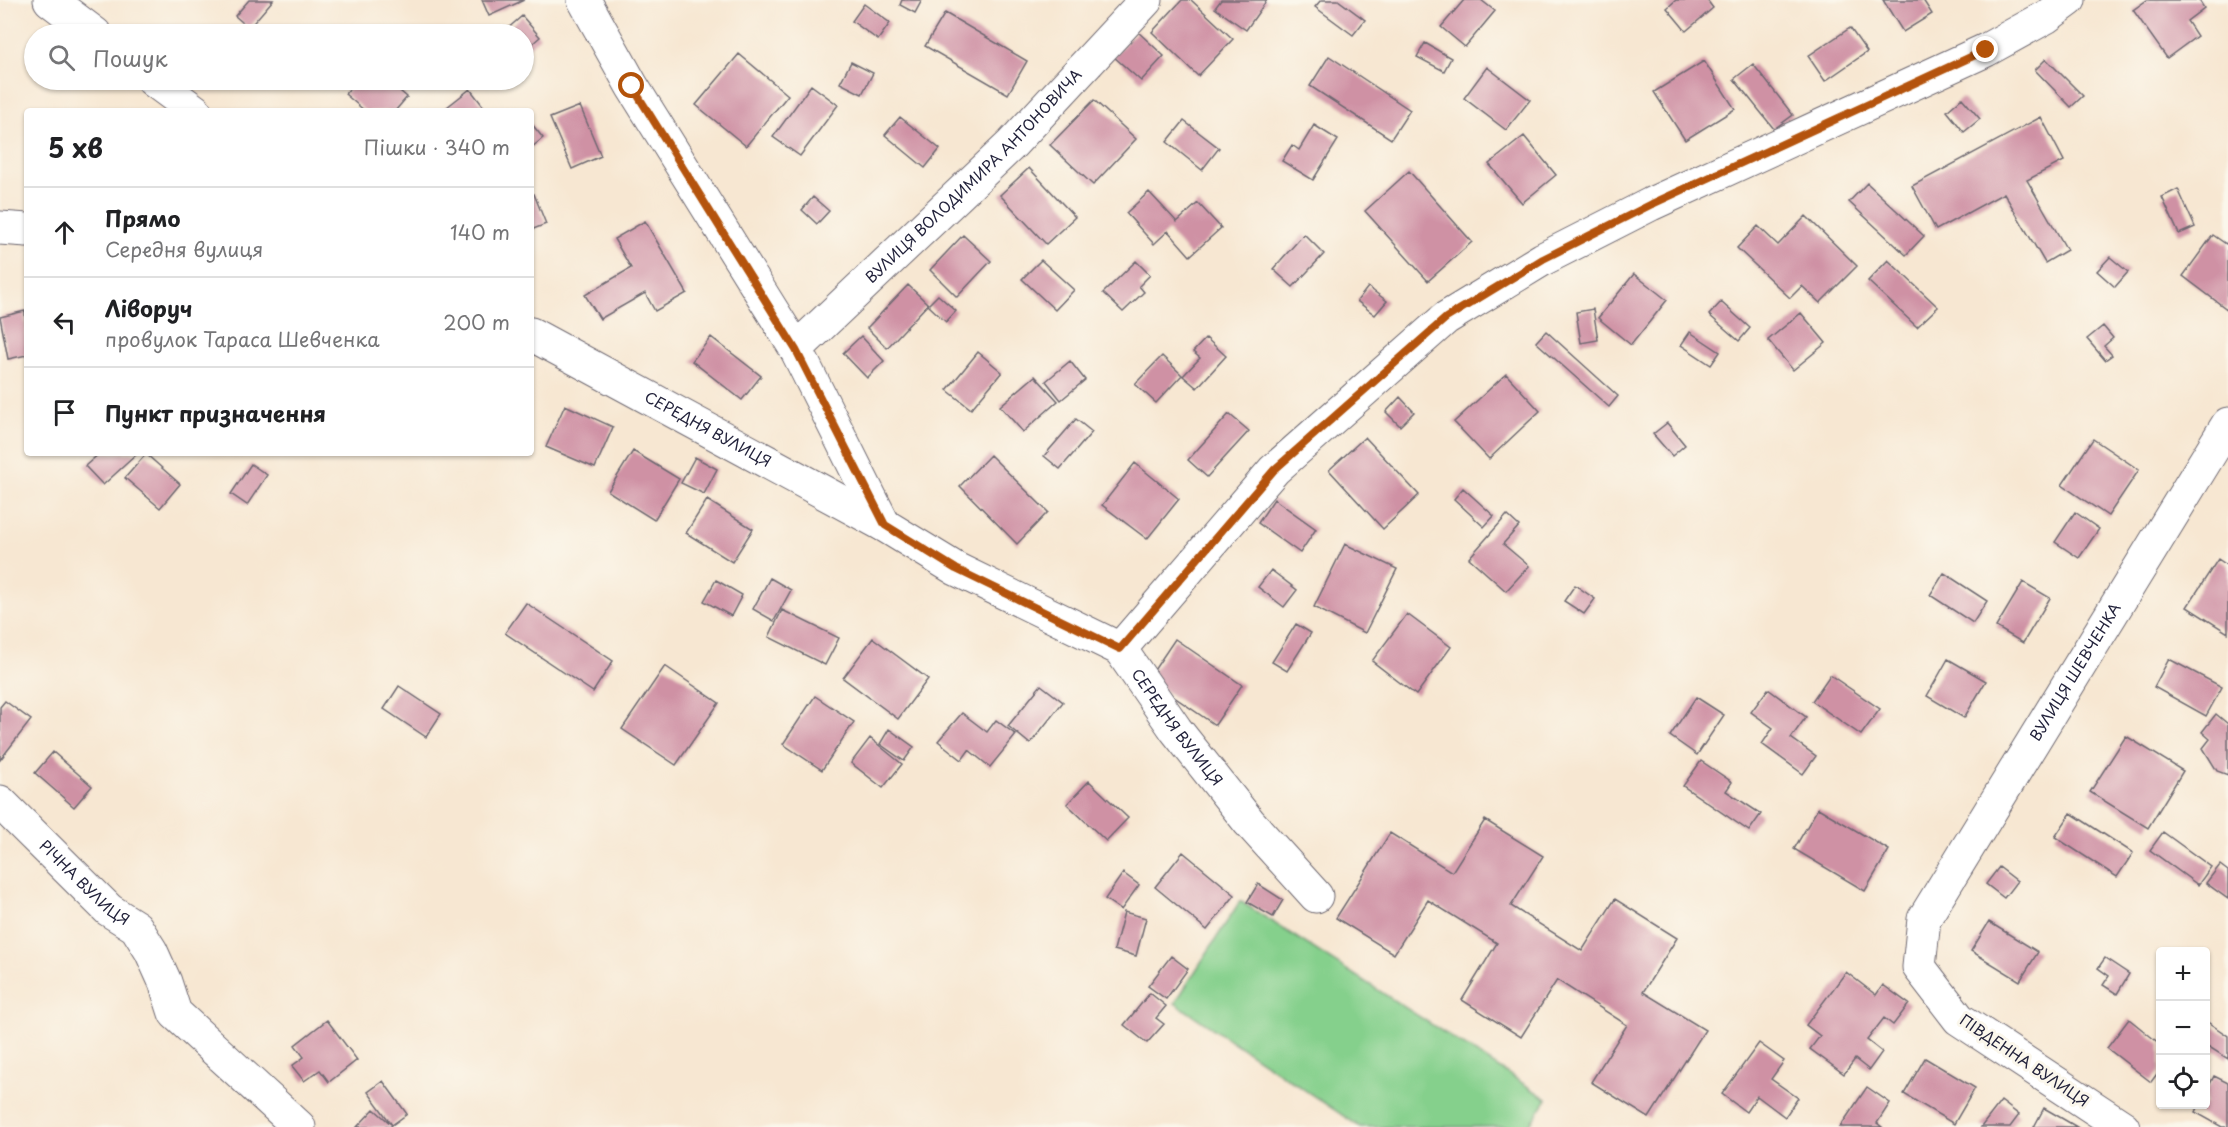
<!DOCTYPE html>
<html lang="uk">
<head>
<meta charset="utf-8">
<style>
  :root { --surface:#fff; --page:#f2f2f2; --text:#202124; --muted:#757577; --line:#e0e0e0 }
  body { margin:0; font-family:"Playpen Sans",sans-serif; background:var(--page); color:var(--text) }
  .controls { position:absolute; right:18px; bottom:18px; display:grid; overflow:hidden; border-radius:6px; box-shadow:0 2px 4px #0004 }
  .controls button { width:54px; height:54px; display:grid; place-items:center; padding:0; border:0; border-bottom:2px solid var(--line); background:var(--surface); color:var(--text); font:30px sans-serif }
  .stop { position:absolute; width:18px; height:18px; margin:-14px; border:4px solid #b45309; border-radius:50%; background:#fff }
  .stop.end { background:#b45309; border-color:#fff; box-shadow:0 2px 6px #0008 }
  .list { margin:0; padding:0; list-style:none }
  h2 { display:flex; justify-content:space-between; align-items:center; height:78px; margin:0; padding:0 24px; font-size:26px }
  h2 small { font-size:20px; font-weight:400; color:var(--muted) }
  .list li { display:grid; grid-template-columns:39px 1fr auto; gap:18px; align-items:center; box-sizing:border-box; height:90px; padding:0 24px; border-top:2px solid var(--line) }
  .list b { display:block; font-size:22px; white-space:nowrap }
  .list p { margin:0; font-size:20px; white-space:nowrap; color:var(--muted) }
  .list em { font-size:20px; font-style:normal; color:var(--muted) }
  .icon { flex:none; width:33px; height:33px; fill:none; stroke:currentColor; stroke-width:2; stroke-linecap:round; stroke-linejoin:round }
  .map { position:relative; flex:none; width:2228px; height:1127px; overflow:hidden }
  .search { position:absolute; background:var(--surface); box-shadow:0 2px 4px #0004; left:24px; top:24px; width:510px; height:66px; display:flex; align-items:center; gap:15px; box-sizing:border-box; padding:0 21px; border-radius:33px; color:var(--muted); font-size:22px }
  .panel { position:absolute; background:var(--surface); box-shadow:0 2px 4px #0004; left:24px; top:108px; width:510px; height:348px; border-radius:6px }
  .map>svg:first-child { display:block }
</style>
</head>
<body>
<div class="map">
<svg width="2228" height="1127" viewBox="0 0 2228 1127">
  <rect width="100%" height="100%" fill="#fbf7ec"/>
  <filter id="ink" filterUnits="userSpaceOnUse"><feTurbulence type="fractalNoise" baseFrequency=".0167" numOctaves="2"/><feDisplacementMap in="SourceGraphic" scale="12" xChannelSelector="R" yChannelSelector="G"/><feConvolveMatrix kernelMatrix="1 2 1 2 8 2 1 2 1" color-interpolation-filters="sRGB"/></filter>
  <filter id="wash" filterUnits="userSpaceOnUse"><feTurbulence type="fractalNoise" baseFrequency=".008" numOctaves="4" result="noise"/><feDisplacementMap in="SourceGraphic" scale="24" xChannelSelector="R" yChannelSelector="G"/><feGaussianBlur stdDeviation="1.35" result="paint"/><feColorMatrix in="noise" values="0 0 0 0 0 0 0 0 0 0 0 0 0 0 0 0 0 1.4 0 .05"/><feComposite in="paint" operator="in"/></filter>
  <g filter="url(#wash)">
    <rect width="100%" height="100%" fill="#f7e7d2"/>
    <path fill="#85d08c" stroke="#547964" stroke-width="1.5" d="M1240 901 1547 1099 1528 1127H1360L1175 1003Z"/>
    <g id="blocks">
      <path fill="#cf91a4" d="M249 0H273L249 28 235 16Z
        M482 0H524L489 16Z
        M902 0H922L915 13 900 5Z
        M1182 0H1191L1233 39 1198 76 1152 32Z
        M1221 0H1267L1246 30 1215 8Z
        M1321 0H1338L1365 20 1353 35 1315 7Z
        M1464 0H1481L1495 11 1465 47 1441 27Z
        M1676 0H1707L1713 8 1686 31 1667 8Z
        M1883 0H1923L1932 14 1903 32Z
        M2147 0H2199L2204 8 2187 21 2197 36 2167 58 2133 10Z
        M864 4 890 23 878 40 852 21Z
        M945 13 1027 61 1008 94 925 46Z
        M522 16 540 37 525 50 524 34H510L506 30Z
        M1850 28 1867 52 1825 81 1808 56Z
        M1137 31 1164 56 1141 81 1113 56Z
        M1425 43 1451 58 1444 71 1417 57Z
        M739 54 788 95 746 146 696 105Z
        M1329 56 1410 110 1391 139 1310 86Z
        M2046 59 2083 96 2071 107 2035 70Z
        M1704 61 1735 109 1685 140 1654 92Z
        M851 62 873 73 862 94 840 83Z
        M1753 64 1793 115 1774 129 1734 79Z
        M1487 67 1530 100 1506 130 1464 98Z
        M357 80H387L407 97 395 111H365L345 94Z
        M811 85 838 105 800 156 773 137Z
        M470 89 487 111H442Z
        M1962 98 1980 119 1964 132 1947 111Z
        M1094 100 1136 139 1093 185 1050 145Z
        M580 106 601 156 572 169 550 118Z
        M900 117 940 149 925 168 885 135Z
        M2041 117 2064 161 2027 180 2067 250 2045 263 2004 193 1936 230 1912 186Z
        M1184 121 1219 148 1202 170 1167 142Z
        M531 123 543 138 531 148Z
        M1314 125 1338 140 1313 180 1282 161 1292 145 1299 150Z
        M1524 136 1556 175 1522 203 1489 164Z
        M1029 168 1075 217 1046 244 1000 195Z
        M1409 171 1472 242 1428 281 1365 211Z
        M1867 183 1924 236 1906 255 1849 202Z
        M2178 189 2195 227 2179 234 2162 197Z
        M1149 192 1177 222 1198 203 1221 228 1190 256 1168 231 1154 244 1126 213Z
        M534 194 546 224 531 230V195Z
        M813 197 829 211 817 224 802 210Z
        M1806 216 1857 266 1820 303 1802 286 1790 298 1737 248 1758 226 1778 245Z
        M645 221 687 293 655 311 645 293 600 319 585 295 631 268 614 239Z
        M1304 234 1324 254 1293 287 1273 269Z
        M963 235 991 261 957 297 930 270Z
        M2213 235 2226 244 2228 241V310L2183 276Z
        M2110 257 2128 272 2115 287 2097 271Z
        M1041 260 1074 290 1055 310 1022 279Z
        M1888 260 1938 307 1917 327 1868 281Z
        M1136 261 1150 275 1139 286 1144 292 1123 312 1103 293Z
        M1634 274 1667 300 1631 345 1598 318Z
        M908 285 928 304 887 348 867 328Z
        M1368 287 1387 301 1375 315 1357 301Z
        M938 295 956 311 946 322 928 305Z
        M1721 302 1750 328 1739 341 1709 315Z
        M1593 309 1598 340 1581 343 1576 312Z
        M25 311 27 355 8 359 0 317Z
        M1801 313 1826 343 1793 370 1768 340Z
        M2103 326 2113 338 2104 346 2112 355 2105 360 2087 339Z
        M1546 331 1618 396 1609 407 1536 342Z
        M1690 332 1720 352 1711 365 1681 345Z
        M861 336 884 361 867 378 843 353Z
        M711 337 761 376 742 400 692 361Z
        M1206 338 1226 356 1197 388 1183 376 1200 358 1193 352Z
        M978 352 1002 372 971 409 947 390Z
        M1162 356 1182 375 1156 403 1135 384Z
        M1070 361 1085 380 1061 400 1046 381Z
        M1506 374 1540 411 1489 459 1454 422Z
        M1035 376 1058 401 1023 432 1000 406Z
        M1400 397 1414 412 1400 426 1386 412Z
        M565 405 613 427 595 468 546 447Z
        M1229 414 1249 431 1207 477 1188 460Z
        M1076 419 1092 432 1060 469 1044 456Z
        M1667 423 1685 445 1672 456 1653 434Z
        M1365 437 1419 495 1383 529 1329 470Z
        M2093 439 2139 470 2108 516 2062 485Z
        M633 451 679 479 654 520 608 491Z
        M100 453H136L137 454 103 485 85 466Z
        M146 454 180 484 160 508 125 478Z
        M990 455 1048 512 1017 544 960 486Z
        M695 457 717 469 704 494 681 483Z
        M1135 463 1179 499 1147 539 1102 505Z
        M251 464 267 475 247 505 231 494Z
        M1463 488 1494 516 1484 527 1454 499Z
        M1274 499 1316 529 1300 553 1258 523Z
        M707 500 753 529 732 562 686 533Z
        M2075 512 2099 529 2079 558 2055 542Z
        M1507 515 1519 526 1503 544 1529 566 1506 591 1469 558Z
        M1345 544 1397 569 1365 633 1314 607Z
        M2218 559 2228 566V633L2187 607Z
        M1271 570 1297 590 1284 607 1258 587Z
        M1944 573 1987 601 1973 623 1930 595Z
        M770 578 791 590 774 621 753 609Z
        M716 580 742 595 731 616 704 601Z
        M2023 582 2050 598 2023 643 1996 627Z
        M1575 585 1595 599 1584 614 1564 601Z
        M526 603 613 661 593 692 505 633Z
        M782 610 839 638 825 665 769 637Z
        M1407 614 1451 647 1416 695 1372 661Z
        M1296 624 1311 633 1287 671 1272 662Z
        M873 638 928 679 898 719 843 678Z
        M1175 639 1242 685 1215 725 1148 679Z
        M1948 659 1986 681 1964 718 1927 696Z
        M2169 659 2222 687 2206 716 2154 687Z
        M665 666 719 703 676 765 622 729Z
        M1830 675 1880 709 1861 735 1812 701Z
        M1041 685 1063 702 1030 744 1008 726Z
        M399 686 441 714 426 737 384 709Z
        M1768 689 1806 717 1791 738 1816 756 1803 774 1762 744 1773 728 1751 712Z
        M815 696 854 722 822 770 783 744Z
        M1696 697 1724 715 1697 755 1670 736Z
        M5 701 31 720 0 760V707Z
        M962 713 987 732 996 720 1016 735 990 767 969 750 962 760 938 741Z
        M2216 714 2228 724V775L2217 771 2203 748 2210 739 2202 732Z
        M889 729 914 747 904 761 880 744Z
        M2126 736 2183 771 2148 828 2090 792Z
        M870 738 902 764 883 788 851 763Z
        M53 752 92 786 74 807 35 773Z
        M1701 761 1732 782 1726 791 1761 814 1749 831 1683 786Z
        M1089 781 1128 818 1106 841 1067 804Z
        M1818 808 1889 850 1865 891 1794 849Z
        M2071 813 2133 853 2117 877 2055 837Z
        M1485 820 1543 856 1511 906 1582 951 1615 899 1677 938 1643 992 1705 1030 1649 1118 1591 1082 1627 1025 1557 980 1521 1037 1462 1000 1497 943 1428 900 1394 954 1336 918 1390 833 1452 872Z
        M2163 832 2211 867 2198 885 2150 850Z
        M1183 852 1235 895 1207 930 1155 887Z
        M2220 865 2228 871V899L2206 883Z
        M1999 867 2017 881 2004 898 1986 884Z
        M1123 873 1139 885 1121 910 1105 899Z
        M1258 884 1283 900 1273 917 1247 902Z
        M1124 912 1146 918 1136 956 1114 950Z
        M1989 922 2038 952 2020 981 1971 951Z
        M1171 956 1188 969 1166 999 1148 986Z
        M2105 958 2129 974 2117 994 2103 985 2109 976 2098 968Z
        M1846 972 1876 995 1883 985 1909 1004 1893 1025 1884 1018 1867 1040 1882 1052 1869 1070 1855 1059 1844 1074 1810 1049 1820 1036 1806 1025Z
        M1150 993 1166 1006 1156 1018 1164 1024 1147 1043 1124 1025Z
        M2129 1019 2160 1044V1070L2151 1082 2107 1048Z
        M327 1020 357 1060 329 1082 320 1070 304 1081 292 1066 304 1057 295 1045Z
        M2206 1021 2228 1036V1059L2206 1045Z
        M1759 1043 1784 1061 1771 1079 1798 1098 1785 1117 1757 1096 1746 1112 1722 1094Z
        M1925 1058 1975 1088 1954 1124 1904 1094Z
        M2214 1076 2228 1083V1127H2222L2195 1112 2199 1104H2206V1092Z
        M383 1081 407 1114 392 1125 368 1092Z
        M1867 1087 1890 1103 1877 1123 1882 1127H1840Z
        M2001 1101 2019 1115 2010 1127H1981Z
        M2044 1108 2077 1127H2034Z
        M374 1109 392 1125 390 1127H357Z"/>
    </g>
  </g>
  <g filter="url(#ink)">
    <use href="#blocks" fill-opacity="0" stroke="#6d6770" stroke-width="1.5"/>
    <g fill="none" stroke-linecap="round" stroke-linejoin="round">
      <defs>
        <g id="minor">
          <path d="M50 0 95 34"/>
          <path d="M584 0 632 86 796 349 884 525"/>
          <path d="M153 80 195 111"/>
          <path d="M0 228 27 230"/>
          <path id="s1" d="M531 334 884 525 956 569 1120 649 1176 730 1249 822 1316 896"/>
          <path id="s2" d="M796 349 1011 145 1146 0"/>
          <path d="M1120 649 1274 470 1446 318 1543 259 1651 204 1986 50 2046 17 2069 0"/>
          <path id="s3" d="M0 802 109 910 136 927 151 951 165 982 175 1013 299 1127"/>
          <path id="s4" d="M2123 1127 1959 1019 1919 967 1924 919 2228 424"/>
        </g>
      </defs>
      <use href="#minor" stroke="#6d6770" stroke-width="35"/>
      <use href="#minor" stroke="#fff" stroke-width="33"/>
    </g>
  </g>
  <g fill="none" stroke-linecap="round" stroke-linejoin="round" filter="url(#ink)">
    <path stroke="#b45309" stroke-width="8" d="M632 86 796 350 885 525 956 569 1120 649 1274 470 1446 318 1543 259 1652 204 1986 50"/>
  </g>
  <g text-anchor="middle" stroke-width="6" stroke-linejoin="round" paint-order="stroke">
    <g font-size="15" fill="#22223b" stroke="#fbf7ec">
      <text dy="5" stroke="none"><textPath href="#s2" startOffset="248">ВУЛИЦЯ ВОЛОДИМИРА АНТОНОВИЧА</textPath></text>
      <text dy="5" stroke="none"><textPath href="#s1" startOffset="201">СЕРЕДНЯ ВУЛИЦЯ</textPath></text>
      <text dy="5" stroke="none"><textPath href="#s4" startOffset="600">ВУЛИЦЯ ШЕВЧЕНКА</textPath></text>
      <text dy="5" stroke="none"><textPath href="#s1" startOffset="765">СЕРЕДНЯ ВУЛИЦЯ</textPath></text>
      <text dy="5" stroke="none"><textPath href="#s3" startOffset="117">РІЧНА ВУЛИЦЯ</textPath></text>
      <text transform="translate(2024 1061) rotate(34)" y="5">ПІВДЕННА ВУЛИЦЯ</text>
    </g>
  </g>
</svg>
<div class="controls">
<button>+</button>
<button>−</button>
<button><svg class="icon" aria-label="locate" viewBox="0 0 24 24"><circle cx="12" cy="12" r="6"/><path d="M12 2v4M12 18v4M2 12h4M18 12h4"/></svg></button>
</div>
<div class="stop" style="left:632px;top:86px"></div>
<div class="stop end" style="left:1986px;top:50px"></div>
<div class="search"><svg class="icon" aria-label="search" viewBox="0 0 24 24"><circle cx="10" cy="10" r="6"/><path d="M15 15l6 6"/></svg>Пошук</div>
<section class="panel">
<h2>5 хв<small>Пішки · 340 m</small></h2>
<ul class="list">
<li><svg class="icon" aria-label="ahead" viewBox="0 0 24 24"><path d="M12 20V5M6 11l6-6 6 6"/></svg><div><b>Прямо</b><p>Середня вулиця</p></div><em>140 m</em></li>
<li><svg class="icon" aria-label="left" viewBox="0 0 24 24"><path d="M17 20v-9H6M10 6l-5 5 5 5"/></svg><div><b>Ліворуч</b><p>провулок Тараса Шевченка</p></div><em>200 m</em></li>
<li><svg class="icon" aria-label="arrive" viewBox="0 0 24 24"><path d="M6 21V4h12l-3 4 3 4H6"/></svg><div><b>Пункт призначення</b></div></li>
</ul>
</section>
</div>
</body>
</html>
